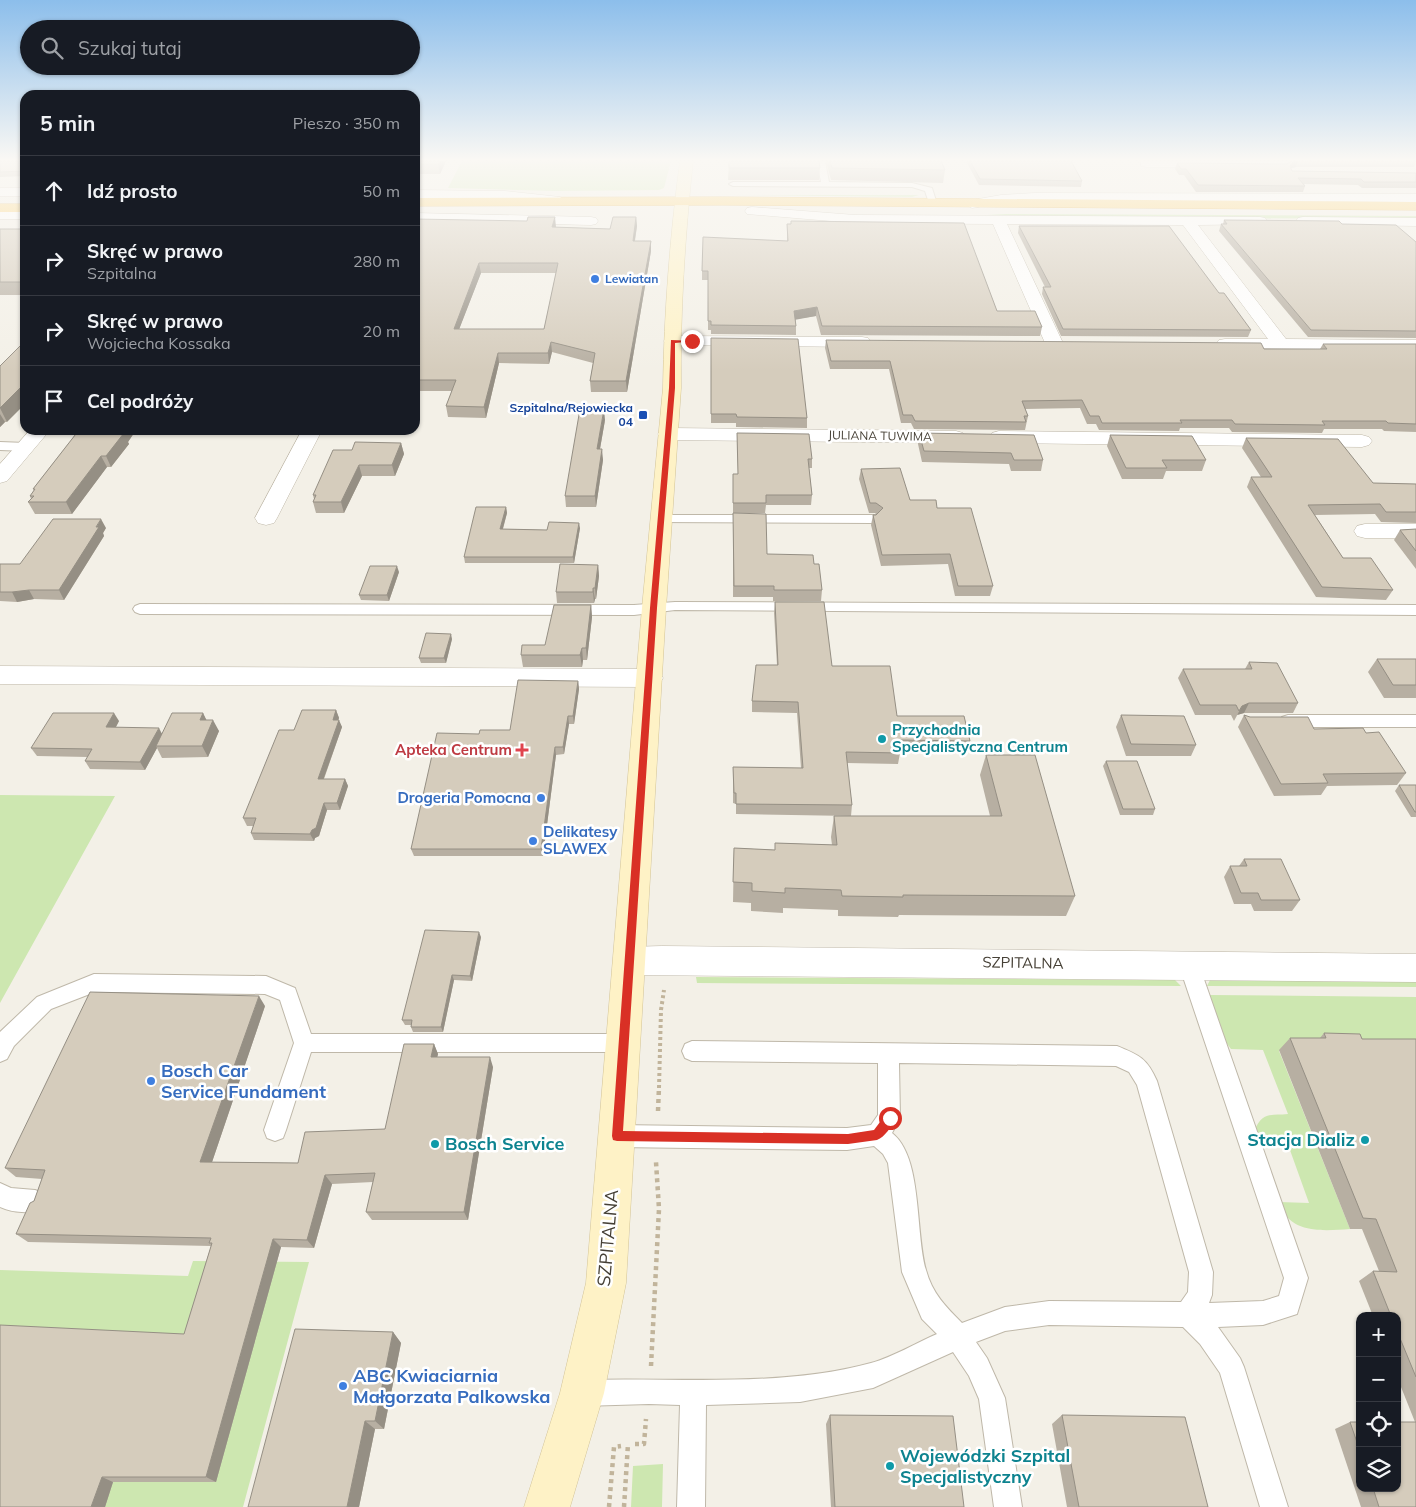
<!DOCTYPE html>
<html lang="pl">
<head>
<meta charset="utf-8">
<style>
  :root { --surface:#171b24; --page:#20242c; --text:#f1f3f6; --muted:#9ea1a6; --line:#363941 }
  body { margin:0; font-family:Mulish,sans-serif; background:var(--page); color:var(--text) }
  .controls { position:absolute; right:15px; bottom:15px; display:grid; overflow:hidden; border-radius:10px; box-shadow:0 1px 4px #0004 }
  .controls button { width:45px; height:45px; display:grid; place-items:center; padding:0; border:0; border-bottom:1px solid var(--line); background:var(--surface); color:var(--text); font:25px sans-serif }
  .stop { position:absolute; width:15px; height:15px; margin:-11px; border:4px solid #d93025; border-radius:50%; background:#fff }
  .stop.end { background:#d93025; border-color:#fff; box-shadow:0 1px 5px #0008 }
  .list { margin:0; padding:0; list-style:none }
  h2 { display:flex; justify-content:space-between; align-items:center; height:65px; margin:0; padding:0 20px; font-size:21px }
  h2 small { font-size:16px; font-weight:400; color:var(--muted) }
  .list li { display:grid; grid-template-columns:32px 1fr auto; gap:15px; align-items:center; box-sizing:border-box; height:70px; padding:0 20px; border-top:1px solid var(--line) }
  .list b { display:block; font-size:19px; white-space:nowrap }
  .list p { margin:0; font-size:16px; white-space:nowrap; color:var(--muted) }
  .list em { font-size:16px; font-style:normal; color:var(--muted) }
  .icon { flex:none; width:28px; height:28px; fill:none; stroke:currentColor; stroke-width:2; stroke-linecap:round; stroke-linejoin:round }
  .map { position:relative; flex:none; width:1416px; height:1507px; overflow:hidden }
  .search { position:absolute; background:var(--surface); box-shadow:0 1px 4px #0004; left:20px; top:20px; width:400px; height:55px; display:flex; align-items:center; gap:12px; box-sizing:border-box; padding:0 18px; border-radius:28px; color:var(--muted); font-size:19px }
  .panel { position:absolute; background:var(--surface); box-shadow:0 1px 4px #0004; left:20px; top:90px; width:400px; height:345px; border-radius:15px }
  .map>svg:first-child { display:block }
</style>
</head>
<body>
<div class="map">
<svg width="1416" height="1507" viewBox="0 0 1416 1507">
  <rect width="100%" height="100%" fill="#f3f0e7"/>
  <path fill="#cde7b0" d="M462 161H671L664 188 659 190 554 191 448 188Z
    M732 195H919L912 197Z
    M1006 214 1416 216V219L951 217Z
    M0 795 115 796 0 1003Z
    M696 977 1175 980 1181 986 697 983Z
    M1210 980 1416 982V987L1207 986Z
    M1210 995 1416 997V1052L1279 1051 1350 1229C1321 1231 1289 1234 1279 1202L1309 1203 1286 1139 1256 1137 1254 1131C1263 1111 1269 1116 1288 1114L1263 1050 1231 1049 1225 1041 1209 998Z
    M193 1261 309 1262 243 1507H0V1270L188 1276Z
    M663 1464 662 1507H631L633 1466Z"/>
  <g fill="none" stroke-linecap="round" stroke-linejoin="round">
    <defs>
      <path id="lane" d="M817 161H825L829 182 912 183 932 188 937 204 930 206 925 191 912 187 733 186 729 184 733 182H821Z
        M0 442 26 443 32 447 26 451 0 450Z
        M661 515H874L880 519 874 523 656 522 655 519 656 516Z
        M675 602 1416 605V615L675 610 634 615 140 614 135 612 133 609 135 606 140 604 634 605Z
        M1288 715H1416V727H1288L1282 725 1280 721 1282 717Z
        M1189 957 1196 959 1199 965 1308 1278 1297 1314 1263 1325 1218 1327 1240 1358 1244 1367 1288 1507H1260L1220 1373 1200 1344 1183 1327 1049 1325 1005 1331 976 1342 987 1358 1005 1398 1022 1507H994L979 1399 969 1376 953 1352 873 1388 800 1402 706 1405 705 1507H677L680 1405 649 1404 582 1406 573 1402 569 1393 573 1384 582 1380C676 1377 780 1388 871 1363 893 1357 916 1343 937 1334L922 1319 902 1272 888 1163 883 1154 874 1146 847 1150 617 1147 609 1144 606 1136 609 1128 617 1125 847 1128 871 1125 878 1115V1063L692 1061 685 1058 682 1051 685 1044 692 1041 1117 1046C1139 1055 1147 1058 1157 1081L1213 1272 1212 1295 1209 1303 1263 1301 1279 1296 1284 1278 1179 965 1182 959ZM899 1063 1116 1066 1129 1072 1137 1085 1189 1272 1188 1292 1181 1302 1049 1301 1005 1307 962 1323C946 1307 932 1293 926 1270 915 1233 923 1157 892 1133L900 1118Z
        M94 974 266 976 295 988 311 1034H624L631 1036 634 1043 631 1050 624 1052H311L286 1130 283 1138 275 1141 267 1138 264 1130 294 1043 280 1000 265 994 95 992 51 1009 14 1046 7 1059 0 1062V1032L37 997Z
        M0 1183 11 1188 35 1190 43 1193 46 1201 43 1209C31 1214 13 1213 0 1207Z"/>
      <path id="street" d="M1141 161H1290L1292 164 1285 168 1146 167 1141 166Z
        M0 188H25V196H0Z
        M415 190 505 191 560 197 567 201 560 205 505 199 415 198Z
        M1035 193 1416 194V202L1035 201 1001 203 972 208 965 204 967 201 1001 195Z
        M752 207 855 215 1260 217 1265 218 1267 221 1265 224 1198 225 1286 339 1416 340V350L1219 348 1216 344 1219 340 1225 339H1268L1183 225 1007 224 1063 343 1060 347 1054 348 1048 347 1045 343 993 224 855 223 747 214 745 211 747 208Z
        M0 211H25V219H0Z
        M415 213 591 217 596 218 598 221 596 224 591 225 415 221Z
        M1303 217 1416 218V226L1298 224 1296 221 1298 218Z
        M673 336 862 337 868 338 871 342 868 346 862 347 667 345 664 341 667 337Z
        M668 428 956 431 963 433 966 437 963 441 956 443 668 440 661 438 658 434 661 430Z
        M30 430H50L7 481 0 483V464Z
        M302 430H322L277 518 274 523 266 525 258 523 255 518Z
        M999 431 1362 435 1369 437 1372 441 1369 445 1362 447 999 443 992 441 989 437 992 433Z
        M1365 524H1416V538H1365L1357 536 1354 531 1357 526Z
        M0 666 650 669 659 672 663 678 659 684 650 687 0 684Z
        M662 946 1416 954V982L630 975 618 971 614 961 618 951 630 947Z"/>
      <path id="secondary" d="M680 161H693C685 236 680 313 681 388L666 608 626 1283 604 1393 570 1507H524L560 1393 586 1283 642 608 663 388C664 313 670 236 680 161Z"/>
      <path id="highway" d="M723 197 1416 202V210L723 205 415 206V198Z
        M0 204H25V212H0Z"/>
    </defs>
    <use href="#lane" stroke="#bfb8a9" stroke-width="2"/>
    <use href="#street" stroke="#bfb8a9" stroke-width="1"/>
    <use href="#secondary" stroke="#d3c497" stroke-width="1"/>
    <use href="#highway" stroke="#dda538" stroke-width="1"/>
    <path stroke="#c1b49b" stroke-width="4" stroke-dasharray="3 3" stroke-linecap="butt" d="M659 1088 661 1010 664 990"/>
    <path stroke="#c1b49b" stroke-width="4.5" stroke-dasharray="4 4" stroke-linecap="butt" d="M658 1111 659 1087
      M651 1366 659 1209 656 1162
      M635 1444H644L646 1419
      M609 1507 614 1447 621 1446
      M624 1507 628 1444"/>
    <use href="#lane" fill="#fff" fill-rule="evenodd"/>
    <use href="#street" fill="#fff" fill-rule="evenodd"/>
    <use href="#secondary" fill="#fef2c6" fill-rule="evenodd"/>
    <use href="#highway" fill="#fdd068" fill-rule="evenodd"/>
  </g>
  <path fill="#b7afa2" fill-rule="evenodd" d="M0 161H25V176L0 177Z
    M415 161H446L440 174H415Z
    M729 161 820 168 819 180H728Z
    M826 161H941L945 170 943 183 831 180Z
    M966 161H1071L1082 181 1081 187 979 185Z
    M1292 161H1416L1414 167H1296L1291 168 1292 171 1416 173V188H1362L1358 185 1304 184 1305 186 1303 192H1196L1184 175H1179L1175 169 1177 163 1287 164Z
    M636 217 637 226 635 241H651V251L627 392H591L590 381 593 363 552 352 549 364 499 363 486 418 448 417 446 406 452 391H415V219L556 227 610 229ZM481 273H556L544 329H459Z
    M1224 220 1342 224 1416 242V338L1308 337 1219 231 1221 224H1223Z
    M791 221 997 311 1042 327 1040 336 821 335 816 316 796 319V335L711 334V330H708V280H702V271L787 241V224H791Z
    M1019 226 1219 293 1251 330 1248 337 1061 336 1042 294 1043 287H1045L1018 233Z
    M0 229H25V295H0Z
    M711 338 807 418V428L736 427V423H711Z
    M826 340 1264 349H1320L1323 344H1416V432L1384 431 1382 429H1324L1322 433 1232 432 1229 428H1180L1179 431 1099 430 1096 424H1087L1080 408 1025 409 1028 416 1025 430 914 429 911 423H901L889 369H830L825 348Z
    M0 366 7 422H5L0 427Z
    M605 420 600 449 603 460 596 507H566L565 496Z
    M79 430H136L128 442 129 444 111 467H107L72 514H35L28 502 31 499 30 496 34 490 33 489Z
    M737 433 812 459V468H809L812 495 811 505H766L765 513H733V474H738Z
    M919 433 1043 460 1041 471H1011L1009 464 922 462 918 444Z
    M1110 435 1206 460 1202 471H1166L1163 479H1122L1107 446Z
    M1246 438 1373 483 1416 484V523L1381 522 1375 514 1315 515 1343 558 1393 590 1386 600 1316 597 1247 487 1251 477H1261L1242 448Z
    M401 443 404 454 395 476H362L344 513H316L313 502 314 499 313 495 352 450Z
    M861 469 910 500 937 508 993 586 990 596H955L948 564 881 566 871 525 873 515 876 514 875 513H869L859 479Z
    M506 507 507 513 503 529 547 530 580 528 574 563H465L464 557Z
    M733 524 767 554 814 564 822 590 821 601H773V597H733Z
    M106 528 103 533 104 536 64 600 34 599 17 602 0 601V564H20Z
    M1416 529V569L1394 540 1400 530Z
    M598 565 599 576 596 599H595L594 603H557L556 592Z
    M399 572 389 601 361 600 359 595Z
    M775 602 832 666 897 716 970 741 968 751 900 750V753L898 764 847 763 852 805 851 816 736 814V804L733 803V767L801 768 797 713 752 712V701L777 665 774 613Z
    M591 605 592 617 587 660H583L582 667H523L521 655 545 645Z
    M452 639 446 663H421L419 658Z
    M1377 659H1416V698H1384L1368 672Z
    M1249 662 1298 703 1293 713H1244L1237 715 1234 721 1231 715H1195L1178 678 1183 669H1245Z
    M578 681 579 689 574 724H569L564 754 556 755 543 856H414L411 849 479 734 510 730Z
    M336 710 339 718 338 720 342 727 324 779H345L348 786 340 810H327L319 836 315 838 314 841 254 840 251 833 253 826H247L243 818 294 730Z
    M203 713 206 720 219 731 208 757 162 758 157 748 145 770 90 769 85 761 88 757 37 756 31 748 119 721 116 727 162 733Z
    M1121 715 1196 745 1191 756H1126L1116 727Z
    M1244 715 1250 717 1314 729 1366 733 1406 773 1397 785 1327 786 1321 795 1274 796 1238 727Z
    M986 755 1075 896 1066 916 899 915 898 917 838 916V910L783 908V913L751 911V903L733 902 734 848 775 850V843L832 845 831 837 834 816H990L980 775Z
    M1106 761 1155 809 1153 815H1120L1103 766Z
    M1399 785H1416V817H1411L1395 791Z
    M1244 859 1300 900 1292 911H1254L1251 904H1234L1224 877 1230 866H1239Z
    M481 937 472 981 454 980 443 1032H413L411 1027V1025H405L402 1020Z
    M265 1006 212 1162 298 1163 385 1129 434 1044 438 1054 437 1057 493 1067 468 1220H372L366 1212 373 1182 332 1184 314 1248 281 1247 216 1482H113L105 1507H0L184 1334 211 1246 28 1242 16 1234 34 1201 42 1179 16 1177 5 1168Z
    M1324 1033 1362 1039H1416V1507H1361L1335 1429 1350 1422H1360V1488H1397L1415 1422 1397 1377V1316H1373L1359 1281 1373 1271H1379L1362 1229H1350L1279 1050 1290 1038H1320Z
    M393 1332 401 1343 384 1429H375L359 1507H248Z
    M830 1415 964 1507H831L826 1424Z
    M1062 1415 1208 1507H1067L1052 1424Z"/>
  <path fill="#958f84" d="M440 161H446L440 174 438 164Z
    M1298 161 1296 167 1291 168 1290 166 1293 162Z
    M555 217 556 227 553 237 552 227Z
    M636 217 637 226 633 251V241Z
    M651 241V251L627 392 626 381Z
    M479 263 481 273 455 340 454 329Z
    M817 307 816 316 794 320V311Z
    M551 342 552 352 549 364 548 353Z
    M498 353 499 363 486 418 484 407Z
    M25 383V404L7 422 0 408Z
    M604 409 605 420 598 460 597 449Z
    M0 414 5 422 0 427Z
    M123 430H136L128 442 129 444 111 467 106 456Z
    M401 443 404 454 395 476 392 465Z
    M602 449 603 460 596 507 595 496Z
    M101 456 107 467 72 514 66 502Z
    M359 465 362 476 344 513 341 502Z
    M506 507 507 513 501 535 500 529Z
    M101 519 106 528 103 533 104 536 64 600 59 590Z
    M579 523 580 528 574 563 573 557Z
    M598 565 599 576 596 599 595 588Z
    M397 566 399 572 389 601 387 595Z
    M593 588 595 599 594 603 593 592Z
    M29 590 34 599 17 602 12 592Z
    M591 605 592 617 587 660 586 648Z
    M451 634 452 639 446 663 444 658Z
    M582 648 583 660 582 667 580 655Z
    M578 681 579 689 574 724 573 716Z
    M1249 703 1244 713 1237 715 1234 721 1242 706Z
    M336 710 339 718 335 727 333 720Z
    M114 713 119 721 111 736 106 727Z
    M203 713 209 725 200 720Z
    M568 716 569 724 564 754 563 747Z
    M213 720 219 731 208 757 202 746Z
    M339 720 342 727 321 786 318 779Z
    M159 728 163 736 156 746 157 748 145 770 140 762Z
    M555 747 556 755 543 856 541 849Z
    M345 779 348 786 340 810 337 803Z
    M324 803 327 810 319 836 315 838 314 841 310 834Z
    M479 932 481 937 472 981 470 976Z
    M452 975 454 980 443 1032 441 1027Z
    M259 996 265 1006 209 1171 200 1162Z
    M434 1044 438 1054 435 1067 431 1057Z
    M490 1057 493 1067 468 1220 464 1212Z
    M325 1175 332 1184 314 1248 307 1240Z
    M273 1239 281 1247 216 1482 206 1477Z
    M393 1332 401 1343 384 1429 375 1421Z
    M365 1421 375 1429 359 1507H347Z
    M102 1477 113 1482 105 1507H91Z"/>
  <path fill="#d5ccbc" stroke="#958f84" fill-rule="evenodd" d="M0 161H25V171L0 172Z
    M415 161H440L438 164H415Z
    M729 161H819L820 168H729Z
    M830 161H941L945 170 832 168Z
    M970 161H1071L1082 181 980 179Z
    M1292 161H1298L1293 162 1290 166 1292 171 1416 173V182H1364L1361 179 1298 178 1305 186 1198 185 1186 169H1181L1177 163 1287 164Z
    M528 217H555L552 227 610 229 613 217H636L633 241H651L626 381H590L595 353 551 342 548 353H498L484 407 446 406 456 380H415V219L527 221ZM479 263H558L544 329H454Z
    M1224 220 1339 221 1342 224 1396 225 1416 242V331L1311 330 1221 224H1227Z
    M791 221 964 223 997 311H1035L1042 327 822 326 817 307 794 311 796 326 711 325V321H708V271H702L703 237 788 241 787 224H791Z
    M1019 226H1169L1219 293H1224L1251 330 1063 329 1043 287H1051Z
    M0 229H25V282H0Z
    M711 338 798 339 807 418 737 417 736 414H711Z
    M826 340 1261 343 1264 349H1327L1323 344H1416V424L1388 423 1386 421H1322L1325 425 1235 424 1232 420H1180L1182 423H1102L1099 416H1090L1082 400 1022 401 1028 416H1024L1026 422 915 421 912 415H903L890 361H831Z
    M25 341V383L0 408V366Z
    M580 409H604L597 449H602L595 496H565Z
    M79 430H123L121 433H124L106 456H101L66 502H28L34 496H30L35 489H33Z
    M737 433 809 434 812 459H808L812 495H766V503H733V474H738Z
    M919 433 1034 435 1043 460H1014L1011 453 924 451Z
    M1110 435 1192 436 1206 460H1162L1167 468H1126Z
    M1246 438 1338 439 1373 483 1416 484V512H1386L1380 504 1308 505 1343 558H1371L1393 590 1322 587 1251 477H1272Z
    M355 442 401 443 392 465H359L341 502H313L316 495H313L333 450H352Z
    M900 468 910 500H936L937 508H971L993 586H958L950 554 882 555 873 515H876L883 508 876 503H870L861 469Z
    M476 507H506L500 529 547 530 549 522 579 523 573 557H464Z
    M733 513 766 514 767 554 813 555 814 564H819L822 590H774V586H734Z
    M53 519H101L96 527H99L59 590H29L12 592H0V564H20Z
    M1416 529V551L1400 530Z
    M560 564 598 565 595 588H593V592H556Z
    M370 566H397L387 595H359Z
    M775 602H824L832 666H890L897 716H964L970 741 899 740 900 753 846 752 852 805 736 804V793H734L733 767 803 768 798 702 752 701 756 665H778Z
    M554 605H591L586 648H582L580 655H521L522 645H545Z
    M426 633 451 634 444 658H419Z
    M1377 659H1416V685H1393Z
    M1249 662 1277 663 1298 703H1249L1242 706 1239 711 1236 705H1200L1183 669H1252Z
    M518 680 578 681 573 716H568L563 747H555L541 849H411L437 733 479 734 480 730H510Z
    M302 710H336L333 720H339L318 779H345L337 803H324L316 828 312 830 310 834 251 833 256 818H243L279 730H294Z
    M53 713H114L106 727 159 728 140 762 85 761 92 749 31 748Z
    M172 713H203L200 720H213L202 746H156Z
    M1121 715 1184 716 1196 745 1131 744Z
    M1244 715 1250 717H1308L1314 729 1363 728 1366 733 1379 732 1406 773 1323 774 1328 783 1281 784Z
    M986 755H1035L1075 896 903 895V897L842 896 841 890 785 888V893L752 891V883L733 882 734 848 775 850V843L837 845 834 816H1002Z
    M1106 761H1137L1155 809H1123Z
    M1399 785H1416V812H1415Z
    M1244 859H1281L1300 900H1261L1258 893H1241L1230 866H1247Z
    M425 930 479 932 470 976 452 975 441 1027H411L412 1020H402Z
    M90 992 259 996 200 1162 298 1163 305 1132 385 1129 404 1044H434L431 1057H490L464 1212H366L375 1173 325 1175 307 1240 273 1239 206 1477H102L91 1507H0V1325L184 1334 212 1243H209L211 1238 16 1234 30 1203 34 1201 45 1170 5 1168Z
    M1324 1033 1360 1034 1362 1039H1416V1377L1397 1331V1316H1391L1373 1271 1397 1272 1376 1219 1363 1218 1290 1038H1326Z
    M295 1329 393 1332 375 1421H365L347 1507H248Z
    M830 1415 953 1416 964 1507H835Z
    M1062 1415 1185 1417 1208 1507H1079Z
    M1350 1422H1360V1451Z
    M1397 1422H1416V1507H1379L1373 1488H1397Z"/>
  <linearGradient id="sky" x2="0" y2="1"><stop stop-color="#8cbeeb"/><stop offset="0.43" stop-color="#faf8f4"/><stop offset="1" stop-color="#faf8f4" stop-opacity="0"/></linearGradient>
  <rect width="1416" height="372" fill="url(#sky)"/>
  <path fill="#d93025" d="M671 340 695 341 675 343V388L657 608 623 1131 848 1134 874 1130 886 1114 890 1113 893 1114 895 1118C892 1126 885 1137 877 1140L848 1144 617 1141 613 1140 612 1136 650 608 669 388Z"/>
  <g fill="#3f7fe0" stroke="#fff" stroke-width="2">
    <circle cx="595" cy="279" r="5"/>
    <circle cx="541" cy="798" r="5"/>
    <circle cx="533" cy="841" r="5"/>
    <circle cx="151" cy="1081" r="5"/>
    <circle cx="343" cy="1386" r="5"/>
  </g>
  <rect fill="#1a4fb4" stroke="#fff" stroke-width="2" x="638" y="410" width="10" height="10" rx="2.5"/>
  <g fill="#0f9aa8" stroke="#fff" stroke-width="2">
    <circle cx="882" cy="739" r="5"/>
    <circle cx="1365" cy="1140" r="5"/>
    <circle cx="435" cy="1144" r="5"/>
    <circle cx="890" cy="1466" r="5"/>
  </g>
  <path fill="#e0444e" stroke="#fff" stroke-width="2" d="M519.5 742.5h5v5h5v5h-5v5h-5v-5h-5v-5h5z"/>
  <g text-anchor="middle" stroke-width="5" stroke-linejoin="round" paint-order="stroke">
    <g font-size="12" font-weight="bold" fill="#366cbe" stroke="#fff" text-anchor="start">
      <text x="605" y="283">Lewiatan</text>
    </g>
    <g font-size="12" font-weight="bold" fill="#164399" stroke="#fff" text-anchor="end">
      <text x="633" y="412">Szpitalna/Rejowiecka<tspan x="633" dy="14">04</tspan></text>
    </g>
    <g font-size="12" fill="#464036" stroke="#fff">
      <text transform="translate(880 436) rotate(1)" y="4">JULIANA TUWIMA</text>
    </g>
    <g font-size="15" font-weight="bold" fill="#0d838f" stroke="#fff" text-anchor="start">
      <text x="892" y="735">Przychodnia<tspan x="892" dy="17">Specjalistyczna Centrum</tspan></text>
    </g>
    <g font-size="15" font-weight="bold" fill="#be3a42" stroke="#fff" text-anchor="end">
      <text x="512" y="755">Apteka Centrum</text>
    </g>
    <g font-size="15" font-weight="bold" fill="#366cbe" stroke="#fff" text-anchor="end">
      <text x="531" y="803">Drogeria Pomocna</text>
      <text x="543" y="837" text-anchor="start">Delikatesy<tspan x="543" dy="17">SLAWEX</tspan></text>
    </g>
    <g font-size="15" fill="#464036" stroke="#fff">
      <text transform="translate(1023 963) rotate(1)" y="5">SZPITALNA</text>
    </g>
    <g font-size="18" font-weight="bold" fill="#366cbe" stroke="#fff" text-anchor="start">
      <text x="161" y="1077">Bosch Car<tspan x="161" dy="21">Service Fundament</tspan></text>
      <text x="353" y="1382">ABC Kwiaciarnia<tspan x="353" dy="21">Małgorzata Palkowska</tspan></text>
    </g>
    <g font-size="18" font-weight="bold" fill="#0d838f" stroke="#fff" text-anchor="start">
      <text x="1355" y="1146" text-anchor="end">Stacja Dializ</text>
      <text x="445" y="1150">Bosch Service</text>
      <text x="900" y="1462">Wojewódzki Szpital<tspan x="900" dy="21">Specjalistyczny</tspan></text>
    </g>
    <g font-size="18" fill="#464036" stroke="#fff">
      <text transform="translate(608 1238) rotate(-85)" y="6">SZPITALNA</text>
    </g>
  </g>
</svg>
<div class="controls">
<button>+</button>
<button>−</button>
<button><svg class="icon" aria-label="locate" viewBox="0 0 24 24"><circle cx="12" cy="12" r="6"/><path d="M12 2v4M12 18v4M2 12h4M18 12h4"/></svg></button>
<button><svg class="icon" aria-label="layers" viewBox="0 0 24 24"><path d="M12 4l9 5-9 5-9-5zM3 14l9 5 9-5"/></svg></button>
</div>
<div class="stop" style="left:890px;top:1118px"></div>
<div class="stop end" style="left:692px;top:341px"></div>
<div class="search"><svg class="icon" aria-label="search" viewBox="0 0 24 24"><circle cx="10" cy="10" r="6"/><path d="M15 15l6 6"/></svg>Szukaj tutaj</div>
<section class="panel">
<h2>5 min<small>Pieszo · 350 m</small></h2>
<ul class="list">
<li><svg class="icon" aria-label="ahead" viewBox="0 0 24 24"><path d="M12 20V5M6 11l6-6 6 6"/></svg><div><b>Idź prosto</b></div><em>50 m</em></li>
<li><svg class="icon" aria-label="right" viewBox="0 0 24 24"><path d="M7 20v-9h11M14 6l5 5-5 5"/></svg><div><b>Skręć w prawo</b><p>Szpitalna</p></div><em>280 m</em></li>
<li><svg class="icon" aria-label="right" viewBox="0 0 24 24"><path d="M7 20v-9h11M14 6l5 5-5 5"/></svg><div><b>Skręć w prawo</b><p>Wojciecha Kossaka</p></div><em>20 m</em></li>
<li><svg class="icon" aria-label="arrive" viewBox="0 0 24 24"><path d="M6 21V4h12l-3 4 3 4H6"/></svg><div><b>Cel podróży</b></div></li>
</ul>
</section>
</div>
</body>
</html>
